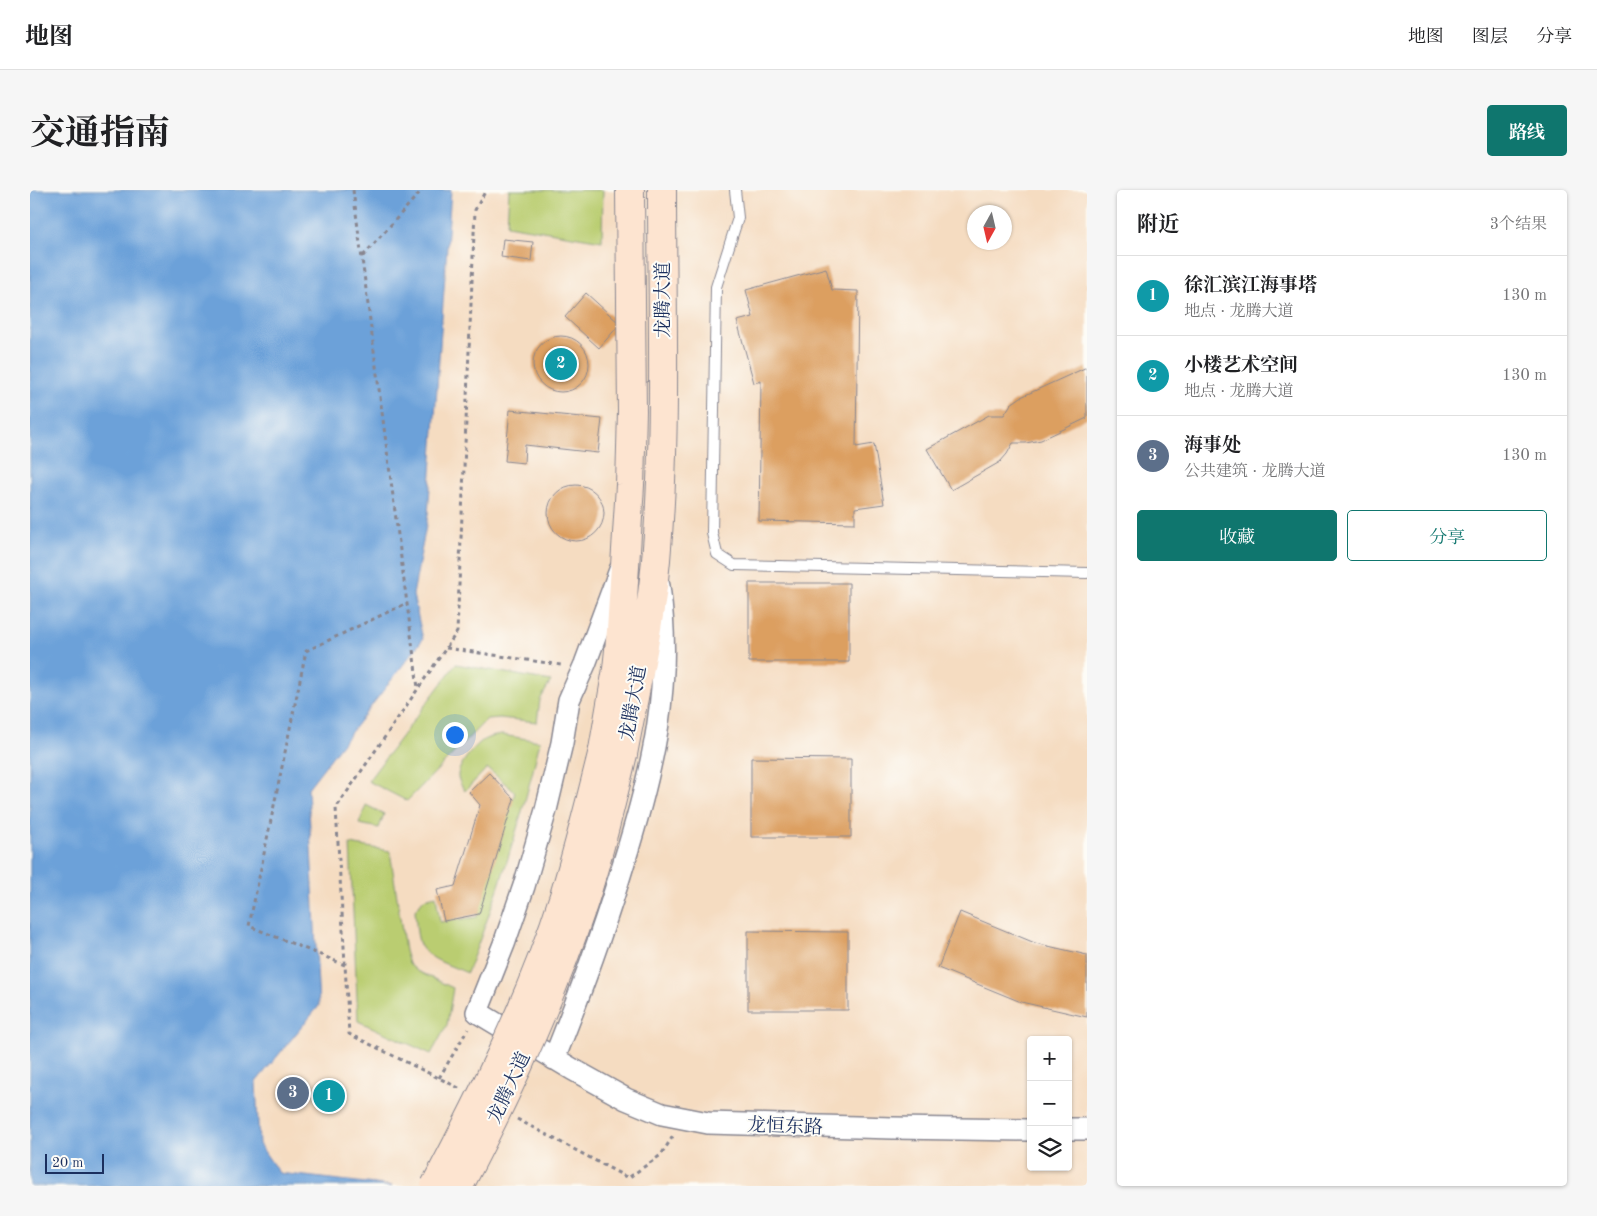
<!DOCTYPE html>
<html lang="zh">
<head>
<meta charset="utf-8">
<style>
  :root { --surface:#fff; --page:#f6f6f6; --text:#202124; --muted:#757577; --line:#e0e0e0; --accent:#0f766e }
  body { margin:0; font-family:"Old Standard TT","Noto Serif SC",serif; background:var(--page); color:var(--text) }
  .controls { position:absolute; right:15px; bottom:15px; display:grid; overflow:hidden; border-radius:5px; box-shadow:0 1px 4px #0004 }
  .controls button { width:45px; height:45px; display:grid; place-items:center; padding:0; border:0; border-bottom:1px solid var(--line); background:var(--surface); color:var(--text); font:25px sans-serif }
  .compass { position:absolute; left:937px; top:15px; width:45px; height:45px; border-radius:50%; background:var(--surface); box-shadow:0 1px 4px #0004; rotate:188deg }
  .scale { position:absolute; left:15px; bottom:12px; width:59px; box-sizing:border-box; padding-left:5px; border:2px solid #1b2f5e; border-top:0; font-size:14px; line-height:18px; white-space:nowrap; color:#1b2f5e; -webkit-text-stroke:4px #fdfcf7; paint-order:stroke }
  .you { position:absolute; left:424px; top:544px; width:18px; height:18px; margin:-12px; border:4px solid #fff; border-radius:50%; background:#1a73e8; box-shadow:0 0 0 8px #1a73e833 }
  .badge { display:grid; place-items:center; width:32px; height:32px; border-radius:50%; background:var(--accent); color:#fff; font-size:16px; font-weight:700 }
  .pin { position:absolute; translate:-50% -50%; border:2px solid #fff; box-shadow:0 1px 5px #0006 }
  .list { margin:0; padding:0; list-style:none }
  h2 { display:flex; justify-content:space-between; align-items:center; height:65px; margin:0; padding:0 20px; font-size:21px }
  h2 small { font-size:16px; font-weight:400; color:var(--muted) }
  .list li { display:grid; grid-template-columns:32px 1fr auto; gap:15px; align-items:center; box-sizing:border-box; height:80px; padding:0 20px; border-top:1px solid var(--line) }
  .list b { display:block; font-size:19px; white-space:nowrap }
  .list p { margin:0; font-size:16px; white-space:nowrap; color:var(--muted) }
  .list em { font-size:16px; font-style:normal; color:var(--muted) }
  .actions { display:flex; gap:10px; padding:15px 20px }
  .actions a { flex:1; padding:11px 0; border:1px solid var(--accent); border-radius:5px; text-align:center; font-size:18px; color:var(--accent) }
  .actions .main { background:var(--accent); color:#fff }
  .icon { flex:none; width:28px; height:28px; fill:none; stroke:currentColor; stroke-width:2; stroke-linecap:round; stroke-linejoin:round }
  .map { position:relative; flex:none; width:1057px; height:996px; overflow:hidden; border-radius:5px }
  header { display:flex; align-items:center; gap:30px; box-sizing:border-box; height:70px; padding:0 25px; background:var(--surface); border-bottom:1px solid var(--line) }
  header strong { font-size:24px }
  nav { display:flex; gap:28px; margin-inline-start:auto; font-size:18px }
  .intro { display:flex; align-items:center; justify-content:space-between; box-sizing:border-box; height:120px; padding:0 30px }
  h1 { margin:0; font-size:35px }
  .button { padding:12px 22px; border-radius:5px; background:var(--accent); color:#fff; font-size:18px; font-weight:700 }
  main { display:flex; gap:30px; padding:0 30px }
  aside { flex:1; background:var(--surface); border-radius:5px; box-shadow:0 1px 4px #0004 }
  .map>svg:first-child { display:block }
</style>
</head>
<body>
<header>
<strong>地图</strong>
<nav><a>地图</a><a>图层</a><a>分享</a></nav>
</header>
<div class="intro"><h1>交通指南</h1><a class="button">路线</a></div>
<main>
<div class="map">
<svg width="1057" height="996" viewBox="0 0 1057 996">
  <rect width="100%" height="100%" fill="#fdfcf7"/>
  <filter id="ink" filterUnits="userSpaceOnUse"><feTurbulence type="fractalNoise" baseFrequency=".02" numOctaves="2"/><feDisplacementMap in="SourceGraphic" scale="10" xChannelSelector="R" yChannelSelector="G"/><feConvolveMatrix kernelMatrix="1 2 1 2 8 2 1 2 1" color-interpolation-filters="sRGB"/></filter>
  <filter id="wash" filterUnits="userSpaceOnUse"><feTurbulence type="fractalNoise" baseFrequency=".0096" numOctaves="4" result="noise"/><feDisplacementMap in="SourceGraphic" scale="20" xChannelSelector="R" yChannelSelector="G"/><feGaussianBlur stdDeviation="1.12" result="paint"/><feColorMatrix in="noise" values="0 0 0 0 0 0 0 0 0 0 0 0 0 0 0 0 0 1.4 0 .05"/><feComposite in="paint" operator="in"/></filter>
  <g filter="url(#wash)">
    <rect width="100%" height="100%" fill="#f5dcc1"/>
    <path fill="#bacd71" stroke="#6a7e68" d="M479 0H573L572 51 477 35Z
      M426 474 521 491 510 510 507 532 470 528 457 529 377 611 338 591Z
      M472 545 510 551C492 630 467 707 437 783 423 776 394 769 389 752 386 742 386 730 385 720L394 709 406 706 410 732 447 727 485 602 457 578 435 601C432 597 429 592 428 587 427 576 444 557 452 551 458 547 465 546 472 545Z
      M336 615 354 624 349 638 329 634Z
      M320 654 360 661 375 761 379 774 387 781 423 798 417 835 401 864 328 831Z"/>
    <path fill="#6ca1d9" stroke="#44689c" d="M0 0H421L398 325 383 405 393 449 278 598 289 816 226 892 229 954 249 983 362 996H0Z"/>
    <g id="blocks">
      <path fill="#dc9f61" d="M473 49 503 52 501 71 471 67Z
        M796 78 802 100 828 101 826 257 844 254 854 314 825 318V333L729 331 731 191 724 193 707 131 723 127 716 100Z
        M556 103 590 134 569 158 535 127Z
        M503 174a28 28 0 1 1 56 0a28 28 0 1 1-56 0Z
        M1057 177V228L1011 250 996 253H983L977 264 970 272 921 300 897 259 959 225H974L981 214 991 207Z
        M480 220 572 229 568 263 495 255 494 273 475 271Z
        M518 323a28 28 0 1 1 56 0a28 28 0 1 1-56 0Z
        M719 393H819V472H719Z
        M721 568 821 569V647H721Z
        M459 583 484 609 449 724 414 731 407 700 425 696 450 615 439 602Z
        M930 722 1005 753 1057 765V827L991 812 908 778Z
        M718 741 818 742V820H718Z
        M286 905a13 13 0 1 1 26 0a13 13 0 1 1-26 0Z"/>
    </g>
  </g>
  <g filter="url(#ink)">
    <use href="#blocks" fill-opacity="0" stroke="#888690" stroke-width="1"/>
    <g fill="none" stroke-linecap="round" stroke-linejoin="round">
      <defs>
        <path id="service" d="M705 0 708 28 686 97 682 343 687 364 704 375 1057 383"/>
        <path id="minor" d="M590 380 555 474 539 510 532 553 516 620 494 696 474 754 447 822 542 879 596 909 632 924 678 933 863 938 1001 940
          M524 869C550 804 574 739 594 672 623 579 643 494 629 396
          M1038 939H1057"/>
        <path id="secondary" d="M573 560 587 479 591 441 600 295 602 221 600 0
          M593 564C605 500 620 435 626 370 637 247 632 123 632 0"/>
      </defs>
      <use href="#service" stroke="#888690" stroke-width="12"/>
      <use href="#minor" stroke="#888690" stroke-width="24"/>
      <use href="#secondary" stroke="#888690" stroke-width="30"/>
      <path stroke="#888690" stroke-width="3" stroke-dasharray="4 4" stroke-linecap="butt" d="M323 0 388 498
        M333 66 392 0
        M416 458 531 475V478
        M315 775 219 736 276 461 377 413
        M409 888 438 839
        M429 898 319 844 306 618 427 442 445 20 456 0
        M487 929 598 988 631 965 643 946"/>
      <use href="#service" stroke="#fff" stroke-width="10"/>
      <use href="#minor" stroke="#fff" stroke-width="21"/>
      <use href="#secondary" stroke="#fde4d0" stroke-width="28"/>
      <defs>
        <path id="secondary-bridge" d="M405 996C454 903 502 807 534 706 549 657 561 609 573 560
          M429 996C477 905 520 812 553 714 569 665 581 614 593 564"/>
      </defs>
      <use href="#secondary-bridge" stroke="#888690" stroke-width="30" stroke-linecap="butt"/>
      <use href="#secondary-bridge" stroke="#fde4d0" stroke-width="28"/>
    </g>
  </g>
  <g text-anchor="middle" stroke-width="4" stroke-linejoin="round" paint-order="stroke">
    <g font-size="19" fill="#1b2f5e" stroke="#fdfcf7">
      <text transform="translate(632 110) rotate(-90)" y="7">龙腾大道</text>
      <text transform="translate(602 513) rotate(-80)" y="7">龙腾大道</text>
      <text transform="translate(478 897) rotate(-65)" y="7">龙腾大道</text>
      <text transform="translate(755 935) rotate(2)" y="7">龙恒东路</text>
    </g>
  </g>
</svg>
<div class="controls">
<button>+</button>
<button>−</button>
<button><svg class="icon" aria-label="layers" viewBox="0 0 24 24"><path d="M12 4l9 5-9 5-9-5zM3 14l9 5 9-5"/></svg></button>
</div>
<svg class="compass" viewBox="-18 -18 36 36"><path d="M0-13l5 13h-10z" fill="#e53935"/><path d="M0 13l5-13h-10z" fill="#757577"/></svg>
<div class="scale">20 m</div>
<div class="you"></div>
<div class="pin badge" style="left:299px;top:906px;background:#0f9aa8">1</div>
<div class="pin badge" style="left:531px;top:174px;background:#0f9aa8">2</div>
<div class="pin badge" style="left:263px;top:903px;background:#5c6f8a">3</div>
</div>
<aside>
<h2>附近<small>3个结果</small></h2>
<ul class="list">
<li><span class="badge" style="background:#0f9aa8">1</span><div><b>徐汇滨江海事塔</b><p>地点 · 龙腾大道</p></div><em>130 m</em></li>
<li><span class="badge" style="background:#0f9aa8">2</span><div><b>小楼艺术空间</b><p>地点 · 龙腾大道</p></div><em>130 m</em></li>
<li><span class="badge" style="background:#5c6f8a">3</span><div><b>海事处</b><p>公共建筑 · 龙腾大道</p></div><em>130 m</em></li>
</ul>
<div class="actions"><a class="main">收藏</a><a>分享</a></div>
</aside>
</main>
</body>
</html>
